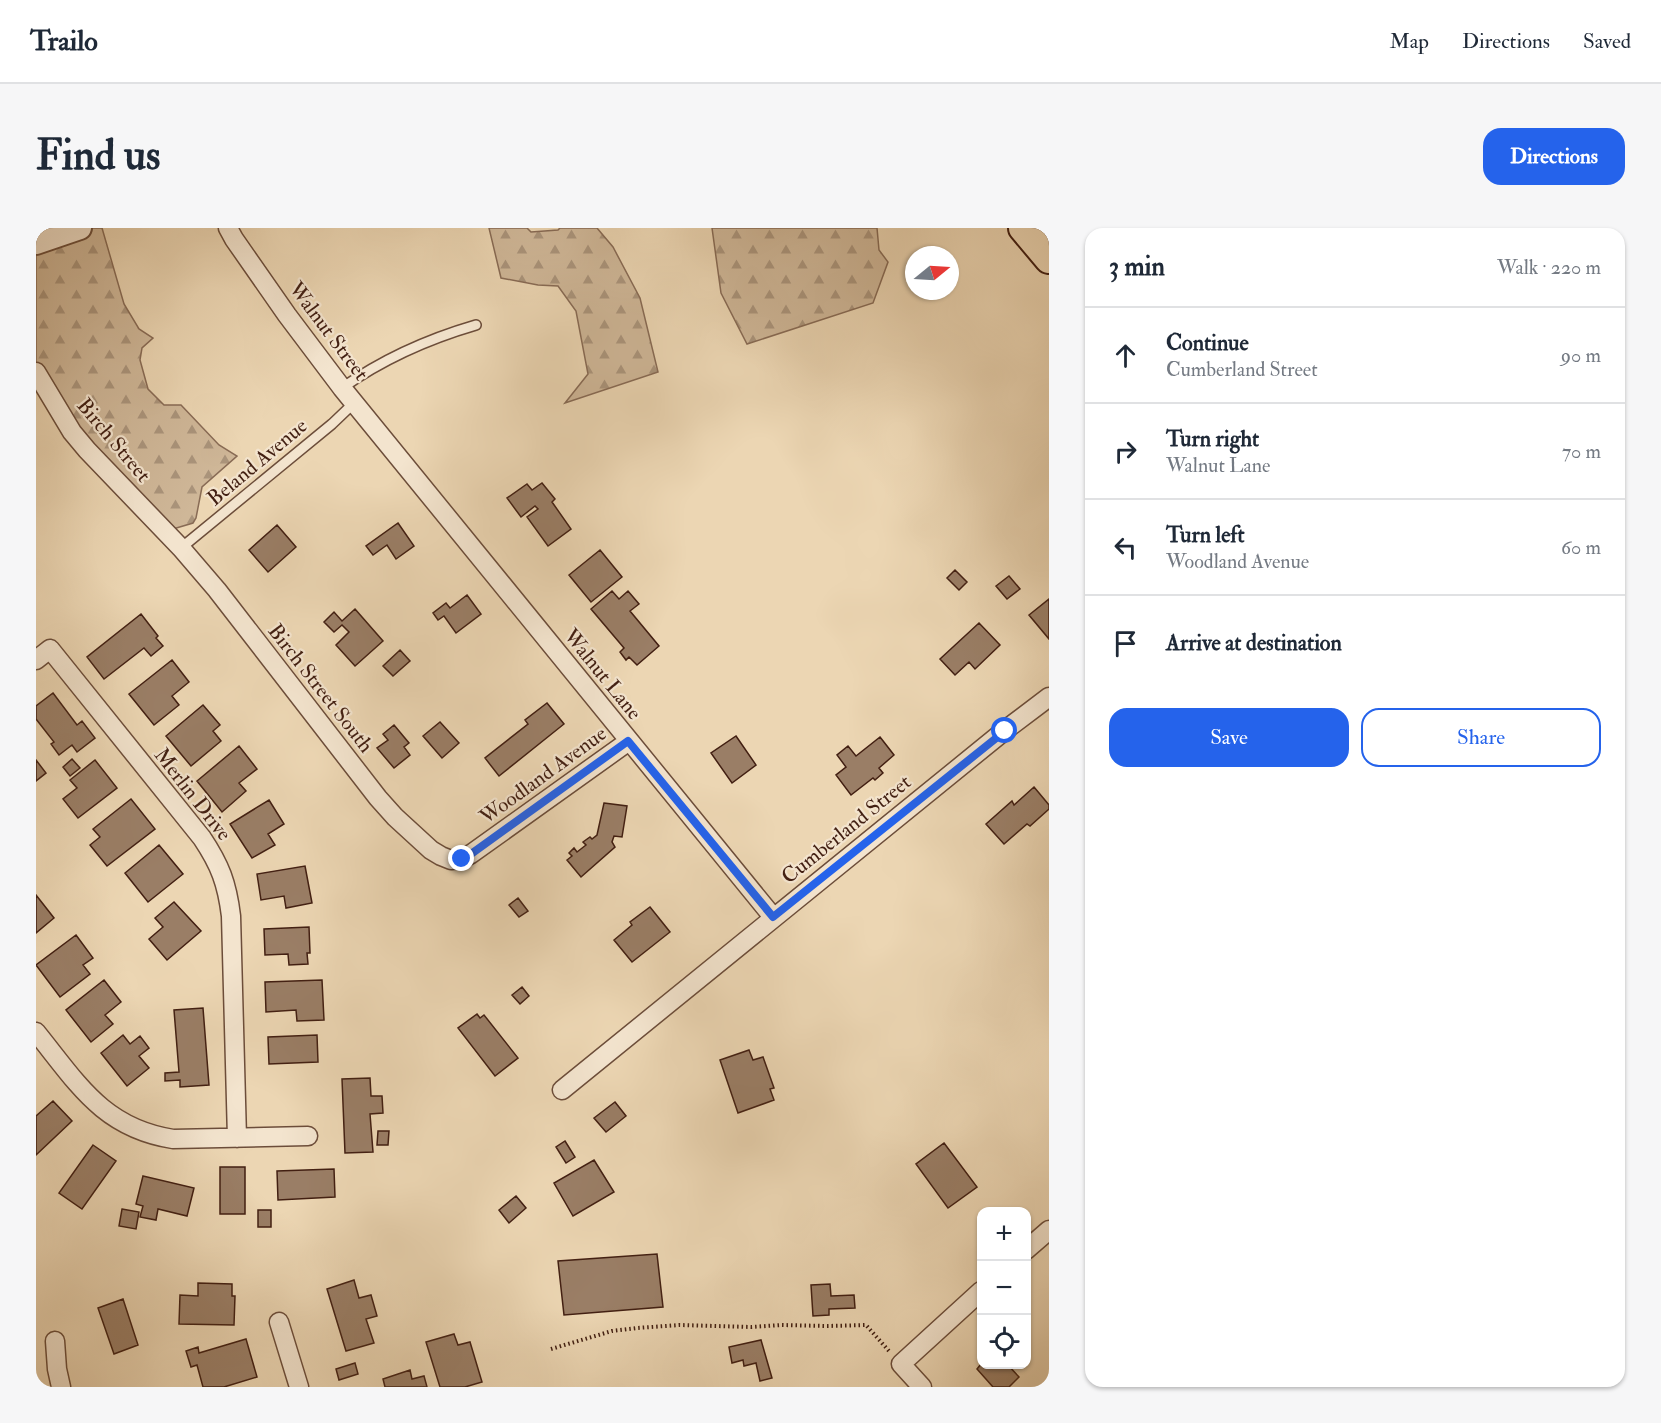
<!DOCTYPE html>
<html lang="en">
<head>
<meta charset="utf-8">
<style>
  :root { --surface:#fff; --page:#f6f6f7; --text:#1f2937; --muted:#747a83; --line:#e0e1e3; --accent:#2563eb }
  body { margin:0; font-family:"IM FELL Double Pica",serif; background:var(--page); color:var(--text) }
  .controls { position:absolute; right:18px; bottom:18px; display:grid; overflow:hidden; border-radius:12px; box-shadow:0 2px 4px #0004 }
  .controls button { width:54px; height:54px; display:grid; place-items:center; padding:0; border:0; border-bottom:2px solid var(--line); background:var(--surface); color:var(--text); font:30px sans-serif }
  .compass { position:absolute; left:869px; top:18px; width:54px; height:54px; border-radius:50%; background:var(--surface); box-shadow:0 2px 4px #0004; rotate:72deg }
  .stop { position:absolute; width:18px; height:18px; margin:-14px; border:4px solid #2563eb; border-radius:50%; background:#fff }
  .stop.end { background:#2563eb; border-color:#fff; box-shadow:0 2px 6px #0008 }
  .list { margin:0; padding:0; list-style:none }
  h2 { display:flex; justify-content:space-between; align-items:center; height:78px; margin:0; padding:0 24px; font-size:26px }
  h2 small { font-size:20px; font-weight:400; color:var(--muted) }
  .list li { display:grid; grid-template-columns:39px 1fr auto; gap:18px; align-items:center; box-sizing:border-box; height:96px; padding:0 24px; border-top:2px solid var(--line) }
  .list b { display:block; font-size:22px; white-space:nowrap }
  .list p { margin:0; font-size:20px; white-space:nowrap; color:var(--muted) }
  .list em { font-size:20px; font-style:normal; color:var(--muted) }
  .actions { display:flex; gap:12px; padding:18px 24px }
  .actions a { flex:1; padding:14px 0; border:2px solid var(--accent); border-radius:18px; text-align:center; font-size:21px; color:var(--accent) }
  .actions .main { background:var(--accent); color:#fff }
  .icon { flex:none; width:33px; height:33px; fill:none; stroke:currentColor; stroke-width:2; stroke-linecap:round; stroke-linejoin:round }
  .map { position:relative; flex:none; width:1013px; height:1159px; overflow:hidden; border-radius:18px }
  header { display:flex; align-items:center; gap:36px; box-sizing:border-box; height:84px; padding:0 30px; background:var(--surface); border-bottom:2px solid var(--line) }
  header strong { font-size:28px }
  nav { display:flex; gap:33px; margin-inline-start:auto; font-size:21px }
  .intro { display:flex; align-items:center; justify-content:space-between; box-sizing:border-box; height:144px; padding:0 36px }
  h1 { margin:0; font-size:42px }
  .button { padding:15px 27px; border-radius:18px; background:var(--accent); color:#fff; font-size:21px; font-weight:700 }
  main { display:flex; gap:36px; padding:0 36px }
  aside { flex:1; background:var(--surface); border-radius:18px; box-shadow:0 2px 4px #0004 }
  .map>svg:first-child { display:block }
</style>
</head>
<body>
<header>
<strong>Trailo</strong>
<nav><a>Map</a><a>Directions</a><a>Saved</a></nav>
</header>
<div class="intro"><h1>Find us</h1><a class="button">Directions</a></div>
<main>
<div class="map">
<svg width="1013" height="1159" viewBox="0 0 1013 1159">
  <defs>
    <pattern id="forest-firs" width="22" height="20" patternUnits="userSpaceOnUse" patternTransform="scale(1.5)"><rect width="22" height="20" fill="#cfb798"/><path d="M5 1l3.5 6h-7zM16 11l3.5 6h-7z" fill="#aa947b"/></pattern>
  </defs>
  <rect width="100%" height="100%" fill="#ecd6b3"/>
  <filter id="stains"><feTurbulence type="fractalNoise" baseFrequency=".00333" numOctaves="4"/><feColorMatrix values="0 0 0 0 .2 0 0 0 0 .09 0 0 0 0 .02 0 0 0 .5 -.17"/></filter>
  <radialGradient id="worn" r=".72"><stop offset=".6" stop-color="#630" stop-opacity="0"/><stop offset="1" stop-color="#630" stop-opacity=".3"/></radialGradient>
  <path fill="url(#forest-firs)" stroke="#886b55" stroke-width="1.5" d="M0 0H66L88 76 103 101 117 110 106 120 104 132 112 161 128 177H145L183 217 201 228 166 259 160 290 157 295 127 304 113 296 0 141Z
    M453 0H491L495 4 522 2 524 0H561L577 19 604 70 622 144 529 175 552 146 540 83 522 58 502 57 465 50Z
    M676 0H841L843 22 852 34 837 75 711 116 685 65Z"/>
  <path fill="#9a7e66" stroke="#421f12" stroke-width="1.5" d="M506 255 519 271 516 274 535 301 512 318 491 289 502 281 499 278 485 289 471 270 491 256 496 262Z
    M362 295 378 318 360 331 351 317 337 327 330 318Z
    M241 297 260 319 232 344 213 322Z
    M564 322 586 349 555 374 533 347Z
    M919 342 931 354 923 362 911 350Z
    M973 348 984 361 971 371 960 358Z
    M576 363 583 371 592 363 603 376 594 383 623 418 601 437 593 429 590 432 584 424 588 420 555 381Z
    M431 367 445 386 420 405 408 388 402 392 397 385 410 375 414 380Z
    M1013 371V411L993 387Z
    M319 381 347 413 319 438 300 417 313 404 306 397 298 404 288 394 298 384 306 393Z
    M105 386 122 408 120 410 127 418 115 428 108 420 68 451 51 429Z
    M943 395 964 417 939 441 933 434 919 447 904 431Z
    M364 422 374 433 357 448 347 438Z
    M136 432 153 454 136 468 143 477 118 497 93 466Z
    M17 465 41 497 46 493 59 510 41 524 36 517 23 527 15 516 18 514 0 491V478Z
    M511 475 528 496 463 548 449 530 492 496 489 492Z
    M167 477 184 497 177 503 185 513 155 538 130 508Z
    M404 494 423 515 406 530 387 508Z
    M358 497 373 515 368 519 374 527 358 540 341 520 352 512 347 506Z
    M700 508 720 537 696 555 675 525Z
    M844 509 858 527 843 540 847 545 839 552 837 550 815 567 800 547 810 539 801 527 812 518 820 528Z
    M203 518 221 541 203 555 210 563 186 584 161 553Z
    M36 531 44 540 34 548 27 539Z
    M0 532 10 545 0 553Z
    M59 532 81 560 42 590 27 571 41 560 34 552Z
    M998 559 1013 577V581L994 598 991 596 968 616 950 596 976 573 978 577Z
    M95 571 119 601 71 638 54 617 64 609 57 601Z
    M233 572 248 596 232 606 239 617 216 630 194 596Z
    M568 575 591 578 586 609 578 608 576 614 579 619 545 649 531 632 536 628 533 625 538 620 541 624 550 617 547 614 554 609 556 611 561 607Z
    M123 617 147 646 112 674 89 645Z
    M269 638 276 675 250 680 248 668 225 672 221 646Z
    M0 667 18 690 0 705Z
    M482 670 492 683 483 689 473 677Z
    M138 674 165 703 131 732 113 711 127 699 119 690Z
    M614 679 634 704 596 734 578 712 596 697 594 694Z
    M273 699 274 725H271L272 736 253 737 252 726 229 727 228 701Z
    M40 707 57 730 47 737 54 746 24 769 0 737Z
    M68 752 85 774 69 787 77 796 55 814 30 782Z
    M286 752 288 792 261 793 260 782 230 784 229 754Z
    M486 759 493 768 484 776 476 767Z
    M167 780 173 857 144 859V852L129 853V845L143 844 138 782Z
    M441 786 444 790 448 787 482 830 459 848 422 800Z
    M87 807 94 816 104 808 113 820 103 828 113 840 91 858 65 825Z
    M281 807 282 834 233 836 232 809Z
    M713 822 717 832 727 829 738 860 734 861 738 872 702 885 684 832Z
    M334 850 335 868H346L347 885 334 886 337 924 309 925 306 851Z
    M17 873 36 893 0 927V888Z
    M579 874 590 888 570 904 558 890Z
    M342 903H353L352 917H341Z
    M529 913 539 929 530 935 520 919Z
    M908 915 941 959 912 980 880 936Z
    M57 917 80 933 46 981 23 965Z
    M558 932 578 964 537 988 518 955Z
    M184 939H209V986H184Z
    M298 941 299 969 242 972 241 943Z
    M107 948 158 960 151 988 122 981 120 992 104 989 107 978 100 976Z
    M480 968 490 980 473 995 463 982Z
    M86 981 103 984 100 1001 83 998Z
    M222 982H235V999H222Z
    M621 1026 627 1079 528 1087 522 1033Z
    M318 1052 323 1070 335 1067 341 1088 330 1091 338 1115 310 1123 291 1061Z
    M162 1055 196 1056V1068H199L198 1097 143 1096 144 1067 162 1068Z
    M794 1056 795 1068 818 1067 819 1080 793 1081V1087L777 1088 775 1057Z
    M87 1071 102 1117 78 1126 62 1080Z
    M418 1106 422 1117 434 1114 446 1154 429 1159H404L390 1114Z
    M210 1111 221 1149 188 1159H167L161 1137 155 1139 150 1123 162 1119 163 1125Z
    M725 1112 736 1150 724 1153 720 1135 708 1138 707 1132 696 1135 693 1119Z
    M319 1135 322 1146 303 1152 300 1141Z
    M945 1136H971L983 1149 973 1159H957L941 1141Z
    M374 1142 376 1151 388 1148 391 1159H349L347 1151Z"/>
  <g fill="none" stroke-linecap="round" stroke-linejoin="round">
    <defs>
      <path id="service" d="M306 160C347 131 392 111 440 97
        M145 320 296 196 318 175"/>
      <path id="minor" d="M192 0 198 11 251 87 306 160 737 689
        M0 144 36 204 51 222 145 320 181 362 342 570 359 589 395 622 405 628 415 632 426 631 435 626 593 513
        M0 432 14 421 166 610C184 637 191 655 195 688L201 910
        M0 804C42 856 67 900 137 911L272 908
        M526 862 968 503 1013 469
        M990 1022 1013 1002
        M243 1094 263 1159
        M19 1113 21 1141 25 1159
        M886 1159 865 1136 945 1063"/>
      <path id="tertiary" d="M0 15 44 0"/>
      <path id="primary" d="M987 0 1013 31"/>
    </defs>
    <use href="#service" stroke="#6c4d3a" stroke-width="12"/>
    <use href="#minor" stroke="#6c4d3a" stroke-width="21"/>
    <use href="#tertiary" stroke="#6c4d3a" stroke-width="26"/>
    <use href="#primary" stroke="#421f12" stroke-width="32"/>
    <path stroke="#421f12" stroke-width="4" stroke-dasharray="1.5 3" stroke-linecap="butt" d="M515 1121 576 1103 601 1100 644 1097 715 1099 745 1097 792 1098 830 1097 853 1123"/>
    <use href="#service" stroke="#f3e4ce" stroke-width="9"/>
    <use href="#minor" stroke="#f3e4ce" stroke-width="18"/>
    <use href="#tertiary" stroke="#f3e4ce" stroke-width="22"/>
    <use href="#primary" stroke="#ecd6b3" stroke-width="28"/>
  </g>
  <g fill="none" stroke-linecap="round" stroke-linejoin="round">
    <path stroke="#2563eb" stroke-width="8" d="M426 631 435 626 592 513 737 689 969 503"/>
  </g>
  <g text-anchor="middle" stroke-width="4.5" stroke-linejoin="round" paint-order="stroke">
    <g font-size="21" fill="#421f12" stroke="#f3e4ce">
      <text transform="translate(293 103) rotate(53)" y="7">Walnut Street</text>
      <text transform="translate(78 212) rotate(50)" y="7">Birch Street</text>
      <text transform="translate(221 234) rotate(-40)" y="7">Beland Avenue</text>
      <text transform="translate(567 446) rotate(51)" y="7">Walnut Lane</text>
      <text transform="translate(285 460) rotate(52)" y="7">Birch Street South</text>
      <text transform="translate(507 547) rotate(-36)" y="7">Woodland Avenue</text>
      <text transform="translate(157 566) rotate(52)" y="7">Merlin Drive</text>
      <text transform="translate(810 601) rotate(-39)" y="7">Cumberland Street</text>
    </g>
  </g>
  <rect width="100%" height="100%" filter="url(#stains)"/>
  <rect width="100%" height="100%" fill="url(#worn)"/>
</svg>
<div class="controls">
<button>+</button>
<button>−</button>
<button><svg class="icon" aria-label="locate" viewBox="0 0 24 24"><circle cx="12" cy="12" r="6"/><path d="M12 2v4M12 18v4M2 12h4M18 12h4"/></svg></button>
</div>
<svg class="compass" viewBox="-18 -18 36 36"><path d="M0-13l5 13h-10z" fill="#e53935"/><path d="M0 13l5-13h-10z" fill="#747a83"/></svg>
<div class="stop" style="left:969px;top:503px"></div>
<div class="stop end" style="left:426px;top:631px"></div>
</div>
<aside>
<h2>3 min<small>Walk · 220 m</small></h2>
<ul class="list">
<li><svg class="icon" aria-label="ahead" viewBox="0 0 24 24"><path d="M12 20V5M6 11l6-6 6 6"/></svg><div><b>Continue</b><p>Cumberland Street</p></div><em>90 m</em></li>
<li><svg class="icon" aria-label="right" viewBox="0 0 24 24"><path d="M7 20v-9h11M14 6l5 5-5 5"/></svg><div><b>Turn right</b><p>Walnut Lane</p></div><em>70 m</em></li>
<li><svg class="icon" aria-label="left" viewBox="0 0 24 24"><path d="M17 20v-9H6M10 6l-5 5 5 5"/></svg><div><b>Turn left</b><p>Woodland Avenue</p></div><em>60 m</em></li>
<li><svg class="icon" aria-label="arrive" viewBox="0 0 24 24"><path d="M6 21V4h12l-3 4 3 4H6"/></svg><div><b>Arrive at destination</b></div></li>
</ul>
<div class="actions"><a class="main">Save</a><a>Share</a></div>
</aside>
</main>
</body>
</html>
